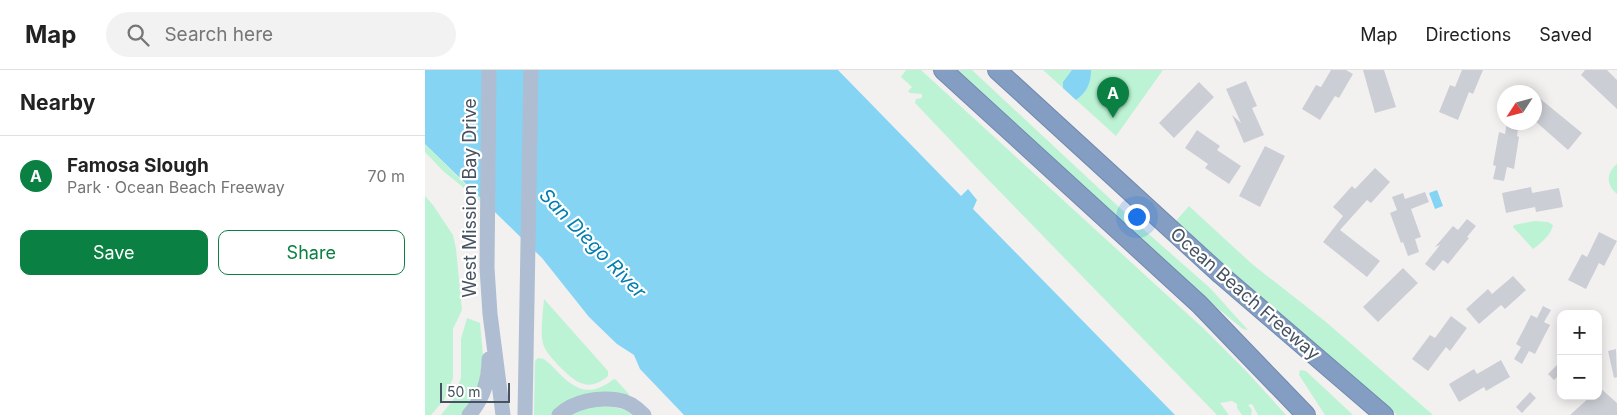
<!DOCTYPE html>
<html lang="en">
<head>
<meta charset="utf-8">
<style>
  :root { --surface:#fff; --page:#f2f2f2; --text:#222; --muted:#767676; --line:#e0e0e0; --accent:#0b8043 }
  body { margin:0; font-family:Inter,sans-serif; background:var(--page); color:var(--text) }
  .controls { position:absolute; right:15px; bottom:15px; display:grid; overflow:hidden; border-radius:10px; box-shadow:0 2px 12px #0003 }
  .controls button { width:45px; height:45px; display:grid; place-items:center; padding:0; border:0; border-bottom:1px solid var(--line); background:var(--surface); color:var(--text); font:25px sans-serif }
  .compass { position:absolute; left:1072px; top:15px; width:45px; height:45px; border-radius:50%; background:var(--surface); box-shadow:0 2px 12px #0003; rotate:234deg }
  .scale { position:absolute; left:15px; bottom:12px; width:70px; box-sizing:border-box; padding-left:5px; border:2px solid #46525f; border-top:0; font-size:14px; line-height:18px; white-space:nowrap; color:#46525f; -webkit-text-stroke:4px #fff; paint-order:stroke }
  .you { position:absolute; left:711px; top:146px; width:18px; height:18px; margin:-12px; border:4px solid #fff; border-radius:50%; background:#1a73e8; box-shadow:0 0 0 8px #1a73e833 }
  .badge { display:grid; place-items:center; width:32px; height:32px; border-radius:50%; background:var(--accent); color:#fff; font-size:16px; font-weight:700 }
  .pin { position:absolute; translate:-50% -41px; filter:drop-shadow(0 1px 2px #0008) }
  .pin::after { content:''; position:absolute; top:26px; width:18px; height:15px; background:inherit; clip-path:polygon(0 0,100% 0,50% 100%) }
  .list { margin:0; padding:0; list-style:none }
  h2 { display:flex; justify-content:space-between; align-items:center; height:65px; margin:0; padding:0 20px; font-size:21px }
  h2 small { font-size:16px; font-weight:400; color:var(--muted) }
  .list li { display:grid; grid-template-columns:32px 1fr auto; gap:15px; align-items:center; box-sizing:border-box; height:80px; padding:0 20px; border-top:1px solid var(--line) }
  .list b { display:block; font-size:19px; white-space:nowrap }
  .list p { margin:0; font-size:16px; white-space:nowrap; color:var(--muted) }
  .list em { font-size:16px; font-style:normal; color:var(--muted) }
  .actions { display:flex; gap:10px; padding:15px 20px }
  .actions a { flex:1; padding:11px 0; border:1px solid var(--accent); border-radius:10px; text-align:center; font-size:18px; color:var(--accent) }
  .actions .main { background:var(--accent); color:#fff }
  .icon { flex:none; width:28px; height:28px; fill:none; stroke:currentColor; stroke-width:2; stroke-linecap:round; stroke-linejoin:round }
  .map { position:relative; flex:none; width:1192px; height:345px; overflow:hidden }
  header { display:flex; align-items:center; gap:30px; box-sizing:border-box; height:70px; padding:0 25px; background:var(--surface); border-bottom:1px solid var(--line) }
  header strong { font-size:24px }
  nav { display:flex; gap:28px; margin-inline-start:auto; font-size:18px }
  .search { width:350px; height:45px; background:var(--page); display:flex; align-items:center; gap:12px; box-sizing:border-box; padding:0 18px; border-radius:28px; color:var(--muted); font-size:19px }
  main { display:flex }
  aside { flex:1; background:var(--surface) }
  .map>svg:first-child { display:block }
</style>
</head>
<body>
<header>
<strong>Map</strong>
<div class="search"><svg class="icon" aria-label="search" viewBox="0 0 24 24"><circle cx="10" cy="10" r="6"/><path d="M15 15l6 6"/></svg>Search here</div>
<nav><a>Map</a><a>Directions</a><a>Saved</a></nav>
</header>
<main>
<aside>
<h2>Nearby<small></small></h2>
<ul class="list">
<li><span class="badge">A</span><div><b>Famosa Slough</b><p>Park · Ocean Beach Freeway</p></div><em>70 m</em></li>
</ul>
<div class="actions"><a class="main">Save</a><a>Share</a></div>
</aside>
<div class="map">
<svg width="1192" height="345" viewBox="0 0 1192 345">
  <rect width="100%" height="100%" fill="#f3f0f0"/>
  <path fill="#bcf3d5" d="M481 0H496L779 259 822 302 861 345H833L827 334 823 335 827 340 826 345H817L812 338V334L807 331 795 333 804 345H792L549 95 490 33 491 29 497 28V24L485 23 483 21 487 17 476 7Z
    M528 0H547L709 151 785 218 823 260 818 259 791 237 780 231Z
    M618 0H738L691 66Z
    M0 74 65 139 18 101 0 82Z
    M1192 94V124C1181 115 1181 103 1192 94Z
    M0 126 8 135 28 165 31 179 37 240 28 259V308L19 330 6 345H0Z
    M764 136 827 194 901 252 1008 345H972L891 276 750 152Z
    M1109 151 1123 152 1128 155C1126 165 1116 173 1108 179L1088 157 1089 155Z
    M119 229 183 301V306C162 324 149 311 133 295 126 287 118 280 117 268 116 256 118 242 119 229Z
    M42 248 55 253 58 285 54 317 38 345H16L28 330 36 308V269Z
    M113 288C120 288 124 293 129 298 149 319 162 329 189 309L191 310 204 324 202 330 130 345H109L110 291Z
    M875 300 881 301 928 345H900L874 305Z
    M167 336C182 336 196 336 208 345H144Z"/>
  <path fill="#85d4f4" d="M0 0H413L536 126 543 119 552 130 548 139 750 345H259L215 299 209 285 192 274 164 247 117 188 0 74Z
    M647 0H666C666 13 662 22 651 30L638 18V12Z
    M1012 120 1018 136 1010 139 1004 123Z"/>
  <path fill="#ccced6" d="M906 0H921L928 4 914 28 910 26 895 50 877 39 891 15 896 17Z
    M938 0H959L971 37 950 43Z
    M1037 0H1058L1048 24 1044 22 1033 50 1014 42 1025 15 1030 17Z
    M1160 0H1182L1192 10V39L1156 5Z
    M821 11 832 36 827 38 839 65 819 73 807 45 816 53 801 19Z
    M774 12 789 27 749 68 734 53Z
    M1113 27 1157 63 1143 80 1110 51V31Z
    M1082 52H1094L1092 66 1094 67 1089 99 1082 97 1079 111 1068 109 1071 96 1068 95 1074 62 1080 64Z
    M772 60 795 76 792 80 816 96 804 114 780 98 783 94 760 78Z
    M840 76 860 86 835 137 814 126Z
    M950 98 965 112 946 133 942 130 915 160 955 191 942 207 898 172 918 146 908 137 927 116 930 119Z
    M1106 117 1107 123 1134 118 1138 137 1111 142 1110 137 1081 143 1077 123Z
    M1000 122 1004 132 986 139 996 167 990 169 994 182 983 186 978 172 976 173 965 143 972 140 967 127 978 123 980 129Z
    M1042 149 1051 156 1042 167 1044 168 1023 194 1018 190 1009 201 1000 194 1015 175 1010 177 1028 156 1033 160Z
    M1174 162 1192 171 1179 196 1174 193 1161 219 1143 210 1157 184 1162 187Z
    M978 198 993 213 953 252 938 237Z
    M1088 206 1101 220 1080 239 1076 235 1054 254 1041 239 1063 219 1067 224Z
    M1118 236 1126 240 1119 252 1125 255 1110 284 1104 281 1097 294 1089 289 1096 277 1091 274 1106 245 1112 248Z
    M1026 246 1042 258 1025 281 1021 277 1003 301 987 289 1005 265 1010 268Z
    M1191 279 1192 307 1189 308 1183 281Z
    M1076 290 1085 307 1061 321 1059 317 1034 332 1024 314 1049 299 1052 304Z
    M1136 291V303L1129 310 1123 304Z
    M1173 316 1192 333V345H1145L1166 326H1173Z
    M1105 322 1111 328 1097 343 1091 337Z"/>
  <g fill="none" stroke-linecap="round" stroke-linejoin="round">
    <defs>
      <path id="highway" d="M518 0 774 234 881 345
        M572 0 796 205 959 345"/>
    </defs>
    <use href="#highway" stroke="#6f89af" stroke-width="20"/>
    <path stroke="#aebdd1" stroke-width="15" d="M64 0 62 198 65 244 78 345
      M44 345C58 329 64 310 64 289
      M100 345 106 0
      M134 345C149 331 173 327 193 330 203 331 212 338 219 345"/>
    <use href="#highway" stroke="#849ec3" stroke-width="18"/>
  </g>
  <g text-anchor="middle" stroke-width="4.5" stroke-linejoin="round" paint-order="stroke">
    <g font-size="18" fill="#46525f" stroke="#fff">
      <text transform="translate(45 128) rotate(-90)" y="6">West Mission Bay Drive</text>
      <text transform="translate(820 224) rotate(41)" y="6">Ocean Beach Freeway</text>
    </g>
    <g font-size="19" font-style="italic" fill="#017eb0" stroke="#fff">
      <text transform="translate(168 173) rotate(46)" y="7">San Diego River</text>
    </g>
  </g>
</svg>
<div class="controls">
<button>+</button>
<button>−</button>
</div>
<svg class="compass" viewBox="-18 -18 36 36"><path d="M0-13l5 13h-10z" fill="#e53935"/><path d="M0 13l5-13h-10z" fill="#767676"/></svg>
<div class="scale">50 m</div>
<div class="you"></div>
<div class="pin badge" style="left:688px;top:48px">A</div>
</div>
</main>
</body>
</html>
